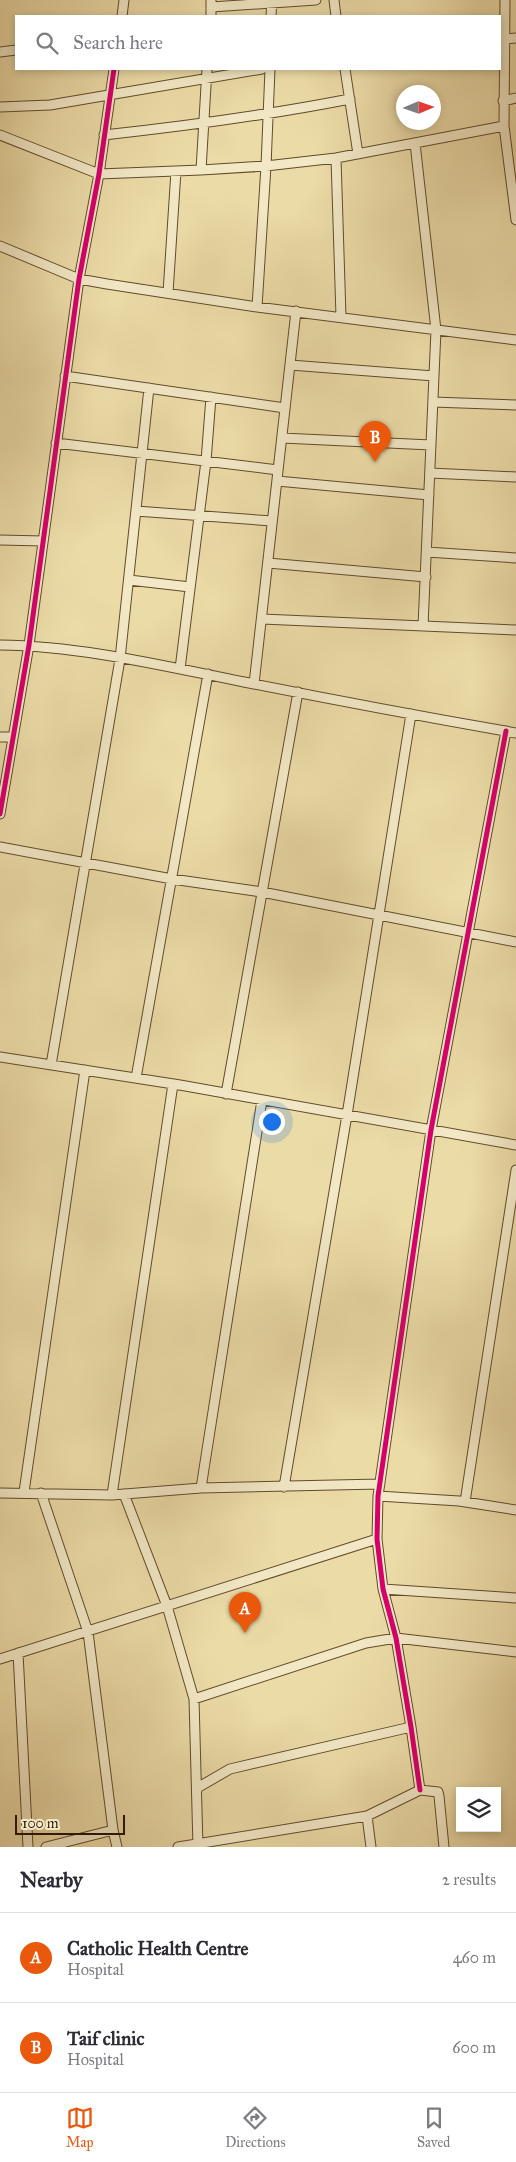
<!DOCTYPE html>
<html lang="en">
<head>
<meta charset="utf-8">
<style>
  :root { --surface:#fff; --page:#f2f2f3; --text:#2b2b33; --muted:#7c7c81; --line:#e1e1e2; --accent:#ea580c }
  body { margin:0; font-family:"IM FELL Great Primer",serif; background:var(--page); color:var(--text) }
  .controls { position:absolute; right:15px; bottom:15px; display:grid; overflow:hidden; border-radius:0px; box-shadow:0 2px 8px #0003 }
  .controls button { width:45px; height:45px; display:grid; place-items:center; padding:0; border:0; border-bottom:1px solid var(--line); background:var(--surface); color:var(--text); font:25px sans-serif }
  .compass { position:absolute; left:396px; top:85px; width:45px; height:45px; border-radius:50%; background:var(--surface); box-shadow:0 2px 8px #0003; rotate:88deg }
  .scale { position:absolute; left:15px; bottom:12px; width:110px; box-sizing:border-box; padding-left:5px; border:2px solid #351b00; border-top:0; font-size:14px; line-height:18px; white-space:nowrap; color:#351b00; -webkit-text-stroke:4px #f2e8c6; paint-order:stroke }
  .you { position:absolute; left:271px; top:1121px; width:18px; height:18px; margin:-12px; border:4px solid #fff; border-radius:50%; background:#1a73e8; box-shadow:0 0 0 8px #1a73e833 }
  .badge { display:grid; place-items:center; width:32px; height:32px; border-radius:50%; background:var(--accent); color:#fff; font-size:16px; font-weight:700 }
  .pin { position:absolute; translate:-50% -41px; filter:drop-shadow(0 1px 2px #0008) }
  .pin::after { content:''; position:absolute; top:26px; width:18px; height:15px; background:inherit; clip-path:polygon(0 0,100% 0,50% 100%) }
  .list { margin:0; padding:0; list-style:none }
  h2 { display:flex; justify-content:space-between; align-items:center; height:65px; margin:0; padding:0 20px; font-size:21px }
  h2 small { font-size:16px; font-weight:400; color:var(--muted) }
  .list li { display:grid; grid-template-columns:32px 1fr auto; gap:15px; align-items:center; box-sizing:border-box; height:90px; padding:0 20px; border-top:1px solid var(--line) }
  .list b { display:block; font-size:19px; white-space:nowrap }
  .list p { margin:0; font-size:16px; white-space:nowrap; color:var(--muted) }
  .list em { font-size:16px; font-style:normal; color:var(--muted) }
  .icon { flex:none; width:28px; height:28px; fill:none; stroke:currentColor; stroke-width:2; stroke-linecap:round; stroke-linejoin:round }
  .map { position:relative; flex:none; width:516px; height:1847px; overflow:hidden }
  .search { position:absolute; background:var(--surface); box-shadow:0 2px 8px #0003; left:15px; right:15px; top:15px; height:55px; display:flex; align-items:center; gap:12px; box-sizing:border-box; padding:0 18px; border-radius:0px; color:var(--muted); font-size:19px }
  .sheet { height:245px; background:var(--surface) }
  nav { display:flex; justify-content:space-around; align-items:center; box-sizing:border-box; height:70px; border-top:1px solid var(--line); background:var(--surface); font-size:14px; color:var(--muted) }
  nav a { display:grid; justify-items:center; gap:2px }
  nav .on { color:var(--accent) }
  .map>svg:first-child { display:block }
</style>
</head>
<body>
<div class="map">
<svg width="516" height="1847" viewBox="0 0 516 1847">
  <rect width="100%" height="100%" fill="#ebdba7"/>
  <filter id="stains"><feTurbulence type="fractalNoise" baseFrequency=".004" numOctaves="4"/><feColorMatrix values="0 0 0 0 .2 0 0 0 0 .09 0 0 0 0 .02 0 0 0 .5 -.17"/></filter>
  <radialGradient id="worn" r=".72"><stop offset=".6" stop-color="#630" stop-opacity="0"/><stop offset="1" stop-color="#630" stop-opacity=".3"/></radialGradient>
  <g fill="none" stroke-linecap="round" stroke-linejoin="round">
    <defs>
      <path id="minor" d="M334 0 336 16
        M505 0 504 126 516 220
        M211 7 316 0
        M122 16 124 0
        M211 16V0
        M271 16 272 0
        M504 39 516 38
        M0 52 16 50
        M345 69 358 154
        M503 101 516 98
        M0 107 50 105 262 69
        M0 135 99 174 201 170 266 166 336 158 504 126
        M104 135C187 126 268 115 350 99
        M415 143 436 330 423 626
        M336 158 341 317
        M201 170 207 69
        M0 246 79 279 107 284 257 307 516 340
        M168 293 176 171
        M257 307 266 166 270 69
        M290 365 434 376
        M65 376 285 408
        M433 402 516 405
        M282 438 431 445
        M56 443 278 470
        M430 473 516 477
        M277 481 429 495
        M136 511 272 521
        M0 540 43 541
        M427 552 516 558
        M268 563 426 577
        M129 580 190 587
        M262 619 516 630
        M0 645C81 646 164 666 244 682 334 700 425 717 516 733
        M180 669 206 461 211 397
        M254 684 296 311
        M0 737H13
        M0 814 29 645 79 279 99 174 114 69
        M0 847 172 879 262 892 516 942
        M0 1057 180 1085 516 1145
        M51 1065 120 659 149 388
        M136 1078 208 674
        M226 1094 298 692
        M284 1487 347 1115 411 714
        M201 1488 262 1100
        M24 1492 85 1070
        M0 1493 112 1495 201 1488 380 1484
        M41 1493 88 1632 113 1830 117 1847
        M124 1494 167 1606 194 1699 198 1847
        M112 1495 173 1084
        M378 1496 459 1501 516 1510
        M465 1502 516 1170
        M383 1589 516 1598
        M18 1653 28 1847
        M0 1659 377 1539
        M194 1699 366 1643 396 1638 516 1652
        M197 1788 230 1769 411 1727
        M420 1790 411 1727 396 1638 383 1589 377 1539 378 1496 431 1130 506 731
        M367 1816 371 1847
        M46 1847 113 1830
        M178 1847 367 1816 420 1790 438 1792 439 1796 444 1847"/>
    </defs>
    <use href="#minor" stroke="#624b2a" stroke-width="11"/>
    <use href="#minor" stroke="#f2e8c6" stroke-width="9"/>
    <defs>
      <path id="cycleway" d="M0 814 29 645 79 279 99 174 114 69
        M420 1790 411 1727 396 1638 383 1589 377 1539 378 1496 431 1130 506 731"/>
    </defs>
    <use href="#cycleway" stroke="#f2e8c6" stroke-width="8"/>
    <use href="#cycleway" stroke="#d6006c" stroke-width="5"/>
  </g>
  <rect width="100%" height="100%" filter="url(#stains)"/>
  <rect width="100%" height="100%" fill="url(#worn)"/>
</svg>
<div class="controls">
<button><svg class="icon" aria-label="layers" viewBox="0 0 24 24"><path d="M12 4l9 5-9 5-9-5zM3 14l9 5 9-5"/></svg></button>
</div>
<svg class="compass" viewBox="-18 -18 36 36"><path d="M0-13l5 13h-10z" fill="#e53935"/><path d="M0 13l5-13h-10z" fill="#7c7c81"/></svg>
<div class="scale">100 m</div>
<div class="you"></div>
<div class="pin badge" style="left:245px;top:1633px">A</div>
<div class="pin badge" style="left:375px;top:462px">B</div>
<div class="search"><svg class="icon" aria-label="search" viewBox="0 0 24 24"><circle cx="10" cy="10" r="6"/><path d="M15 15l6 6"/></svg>Search here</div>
</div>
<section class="sheet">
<h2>Nearby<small>2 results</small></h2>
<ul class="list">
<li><span class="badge">A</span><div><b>Catholic Health Centre</b><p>Hospital</p></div><em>460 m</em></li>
<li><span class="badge">B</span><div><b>Taif clinic</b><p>Hospital</p></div><em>600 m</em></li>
</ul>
</section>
<nav>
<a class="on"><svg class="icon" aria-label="map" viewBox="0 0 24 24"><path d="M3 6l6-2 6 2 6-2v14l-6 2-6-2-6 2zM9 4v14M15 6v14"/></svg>Map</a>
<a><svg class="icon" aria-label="directions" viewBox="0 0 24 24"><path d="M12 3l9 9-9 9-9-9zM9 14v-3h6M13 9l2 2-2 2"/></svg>Directions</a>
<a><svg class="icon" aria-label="saved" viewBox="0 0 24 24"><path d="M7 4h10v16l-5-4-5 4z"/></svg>Saved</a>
</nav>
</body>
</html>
